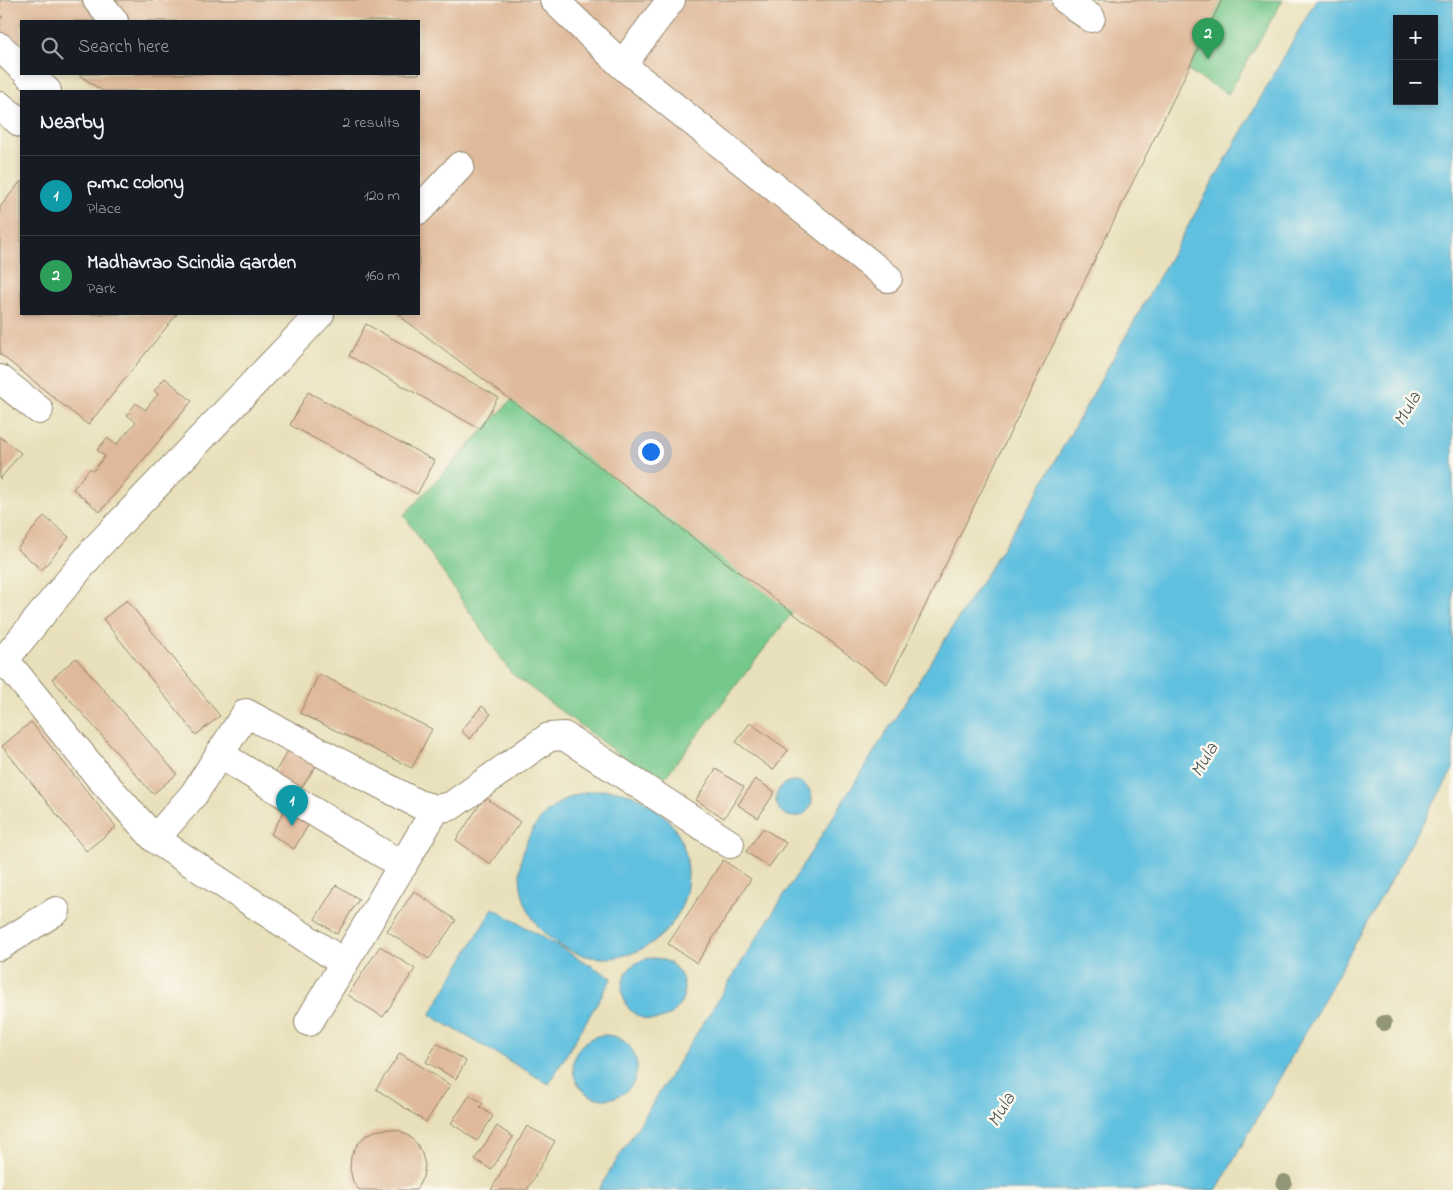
<!DOCTYPE html>
<html lang="en">
<head>
<meta charset="utf-8">
<style>
  :root { --surface:#171b24; --page:#242831; --text:#f1f3f6; --muted:#9ea1a6; --line:#363941; --accent:#1a73e8 }
  body { margin:0; font-family:"Indie Flower",sans-serif; background:var(--page); color:var(--text) }
  .controls { position:absolute; right:15px; top:15px; display:grid; overflow:hidden; border-radius:0px; box-shadow:0 2px 8px #0003 }
  .controls button { width:45px; height:45px; display:grid; place-items:center; padding:0; border:0; border-bottom:1px solid var(--line); background:var(--surface); color:var(--text); font:25px sans-serif }
  .you { position:absolute; left:650px; top:451px; width:18px; height:18px; margin:-12px; border:4px solid #fff; border-radius:50%; background:#1a73e8; box-shadow:0 0 0 8px #1a73e833 }
  .badge { display:grid; place-items:center; width:32px; height:32px; border-radius:50%; background:var(--accent); color:#fff; font-size:16px; font-weight:700 }
  .pin { position:absolute; translate:-50% -41px; filter:drop-shadow(0 1px 2px #0008) }
  .pin::after { content:''; position:absolute; top:26px; width:18px; height:15px; background:inherit; clip-path:polygon(0 0,100% 0,50% 100%) }
  .list { margin:0; padding:0; list-style:none }
  h2 { display:flex; justify-content:space-between; align-items:center; height:65px; margin:0; padding:0 20px; font-size:21px }
  h2 small { font-size:16px; font-weight:400; color:var(--muted) }
  .list li { display:grid; grid-template-columns:32px 1fr auto; gap:15px; align-items:center; box-sizing:border-box; height:80px; padding:0 20px; border-top:1px solid var(--line) }
  .list b { display:block; font-size:19px; white-space:nowrap }
  .list p { margin:0; font-size:16px; white-space:nowrap; color:var(--muted) }
  .list em { font-size:16px; font-style:normal; color:var(--muted) }
  .icon { flex:none; width:28px; height:28px; fill:none; stroke:currentColor; stroke-width:2; stroke-linecap:round; stroke-linejoin:round }
  .map { position:relative; flex:none; width:1453px; height:1190px; overflow:hidden }
  .search { position:absolute; background:var(--surface); box-shadow:0 2px 8px #0003; left:20px; top:20px; width:400px; height:55px; display:flex; align-items:center; gap:12px; box-sizing:border-box; padding:0 18px; border-radius:0px; color:var(--muted); font-size:19px }
  .panel { position:absolute; background:var(--surface); box-shadow:0 2px 8px #0003; left:20px; top:90px; width:400px; height:225px; border-radius:0px }
  .map>svg:first-child { display:block }
</style>
</head>
<body>
<div class="map">
<svg width="1453" height="1190" viewBox="0 0 1453 1190">
  <rect width="100%" height="100%" fill="#fbf7ec"/>
  <filter id="ink" filterUnits="userSpaceOnUse"><feTurbulence type="fractalNoise" baseFrequency=".02" numOctaves="2"/><feDisplacementMap in="SourceGraphic" scale="10" xChannelSelector="R" yChannelSelector="G"/><feConvolveMatrix kernelMatrix="1 2 1 2 8 2 1 2 1" color-interpolation-filters="sRGB"/></filter>
  <filter id="wash" filterUnits="userSpaceOnUse"><feTurbulence type="fractalNoise" baseFrequency=".0096" numOctaves="4" result="noise"/><feDisplacementMap in="SourceGraphic" scale="20" xChannelSelector="R" yChannelSelector="G"/><feGaussianBlur stdDeviation="1.12" result="paint"/><feColorMatrix in="noise" values="0 0 0 0 0 0 0 0 0 0 0 0 0 0 0 0 0 1.4 0 .05"/><feComposite in="paint" operator="in"/></filter>
  <g filter="url(#wash)">
    <rect width="100%" height="100%" fill="#e8e0ba"/>
    <path fill="#74c88c" stroke="#587955" d="M1124 0H1283L1228 94 1108 25Z
      M558 350 881 498 659 785 511 673 404 515Z"/>
    <path fill="#61c0df" stroke="#4e757e" fill-rule="evenodd" d="M1316 0H1453V769L1217 1190H598L1034 498ZM1397 19H1434V101H1397Z
      M776 799a18 18 0 1 1 36 0a18 18 0 1 1-36 0Z
      M520 874a84 84 0 1 1 168 0a84 84 0 1 1-168 0Z
      M493 908 612 978 549 1084 430 1015Z
      M622 989a31 31 0 1 1 62 0a31 31 0 1 1-62 0Z
      M573 1067a32 32 0 1 1 64 0a32 32 0 1 1-64 0Z"/>
    <g id="blocks">
      <path fill="#dfb99a" d="M0 0H1222L887 684 397 314H419V91H102L78 74H419V21H21V57L0 33V19L3 17 0 15Z
        M21 181V314H177L88 425 0 354V207Z
        M366 324 498 397 480 429 349 356Z
        M165 378 192 401 100 512 73 489 90 468 93 471 105 456 97 450 107 438 116 445 136 422 127 415 136 403 145 410 158 394 154 391Z
        M308 392 435 461 417 494 290 425Z
        M0 437 21 453 0 479Z
        M44 516 69 537 42 570 17 549Z
        M127 600 220 716 196 735 103 619Z
        M76 658 177 774 153 794 52 679Z
        M319 674 432 729 412 768 300 713Z
        M482 706 491 714 470 739 461 731Z
        M31 722 116 827 86 851 2 746Z
        M750 723 788 750 773 770 736 742Z
        M291 746 318 763 298 793 272 777Z
        M716 769 744 787 724 818 696 800Z
        M755 779 775 792 758 818 738 805Z
        M485 797 520 822 490 864 456 840Z
        M289 803 313 817 294 849 271 834Z
        M763 828 786 843 769 867 746 852Z
        M723 860 751 879 697 963 668 944Z
        M336 885 359 899 337 934 315 919Z
        M414 891 456 920 429 959 387 931Z
        M380 946 415 969 383 1017 348 995Z
        M437 1043 466 1061 456 1079 426 1062Z
        M400 1053 450 1085 426 1122 376 1089Z
        M470 1095 483 1103 480 1107 493 1116 477 1141 451 1123Z
        M497 1126 513 1137 491 1170 475 1159Z
        M527 1126 555 1141 527 1190H491Z
        M387 1129 398 1130 409 1136 417 1144 422 1154 425 1165 423 1177 416 1190H359L353 1182 350 1169 351 1156 357 1145 365 1136 375 1131Z"/>
    </g>
  </g>
  <g filter="url(#ink)">
    <use href="#blocks" fill-opacity="0" stroke="#92856c" stroke-width="1"/>
    <g fill="none" stroke-linecap="round" stroke-linejoin="round">
      <defs>
        <path id="minor" d="M97 0 114 21
          M554 0 622 65 888 278
          M1066 0 1091 18
          M0 47 21 67
          M622 65 671 0
          M28 74 47 91
          M0 106 21 123
          M419 210 460 166
          M0 379 39 410
          M5 660 100 778 155 839 194 794 246 713 418 804 436 809 451 806 549 737 564 736 730 844
          M0 665 96 548 320 314
          M219 754 403 866
          M155 839 344 963
          M0 946 56 911
          M309 1022 436 809"/>
      </defs>
      <use href="#minor" stroke="#92856c" stroke-width="30"/>
      <use href="#minor" stroke="#fff" stroke-width="28"/>
    </g>
    <g fill="#929676">
      <circle cx="1384" cy="1023" r="8"/>
      <circle cx="1284" cy="1182" r="8"/>
    </g>
  </g>
  <g text-anchor="middle" stroke-width="5" stroke-linejoin="round" paint-order="stroke">
    <g font-size="19" font-style="italic" fill="#465758" stroke="#fbf7ec">
      <text transform="translate(1406 408) rotate(-60)" y="7">Mula</text>
      <text transform="translate(1203 759) rotate(-60)" y="7">Mula</text>
      <text transform="translate(1000 1109) rotate(-60)" y="7">Mula</text>
    </g>
  </g>
</svg>
<div class="controls">
<button>+</button>
<button>−</button>
</div>
<div class="you"></div>
<div class="pin badge" style="left:292px;top:826px;background:#0f9aa8">1</div>
<div class="pin badge" style="left:1208px;top:59px;background:#2e9e5b">2</div>
<div class="search"><svg class="icon" aria-label="search" viewBox="0 0 24 24"><circle cx="10" cy="10" r="6"/><path d="M15 15l6 6"/></svg>Search here</div>
<section class="panel">
<h2>Nearby<small>2 results</small></h2>
<ul class="list">
<li><span class="badge" style="background:#0f9aa8">1</span><div><b>p.m.c colony</b><p>Place</p></div><em>120 m</em></li>
<li><span class="badge" style="background:#2e9e5b">2</span><div><b>Madhavrao Scindia Garden</b><p>Park</p></div><em>160 m</em></li>
</ul>
</section>
</div>
</body>
</html>
